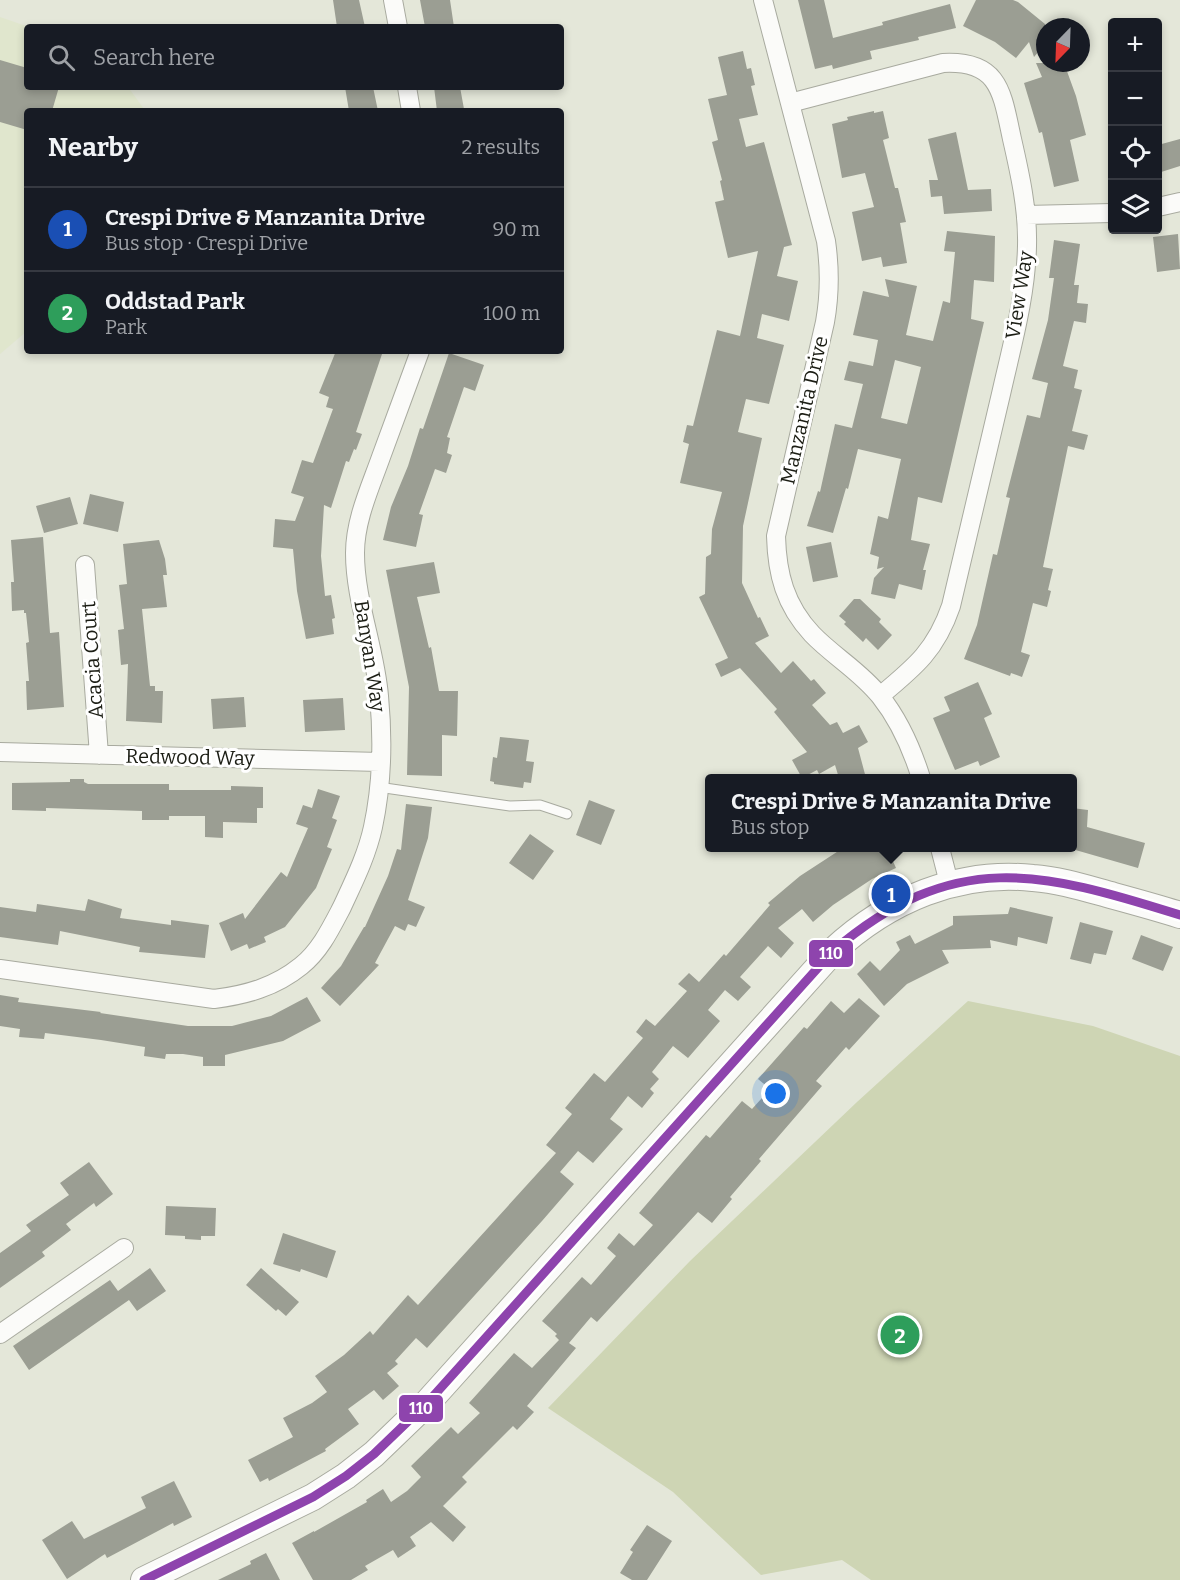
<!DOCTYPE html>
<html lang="en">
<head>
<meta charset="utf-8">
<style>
  :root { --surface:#171b24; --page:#20242c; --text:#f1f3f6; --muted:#9ea1a6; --line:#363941; --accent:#b0b3af }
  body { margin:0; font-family:Bitter,serif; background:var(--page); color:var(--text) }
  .controls { position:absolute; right:18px; top:18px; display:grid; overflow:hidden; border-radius:6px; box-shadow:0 3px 9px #0003 }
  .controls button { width:54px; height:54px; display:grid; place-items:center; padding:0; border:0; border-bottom:2px solid var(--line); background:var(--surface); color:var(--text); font:30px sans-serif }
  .compass { position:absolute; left:1036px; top:18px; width:54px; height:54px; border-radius:50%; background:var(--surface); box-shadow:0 3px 9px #0003; rotate:203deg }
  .you { position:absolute; left:776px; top:1094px; width:21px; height:21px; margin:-15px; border:4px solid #fff; border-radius:50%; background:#1a73e8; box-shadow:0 0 0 9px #1a73e833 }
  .badge { display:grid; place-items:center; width:39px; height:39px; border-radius:50%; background:var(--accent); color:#fff; font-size:20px; font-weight:700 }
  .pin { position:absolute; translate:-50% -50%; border:3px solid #fff; box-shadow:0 2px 6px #0006 }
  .popup { position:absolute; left:705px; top:774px; width:372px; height:78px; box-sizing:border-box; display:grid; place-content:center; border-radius:6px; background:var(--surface); filter:drop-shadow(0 2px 4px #0005); font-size:20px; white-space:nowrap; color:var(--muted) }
  .popup b { font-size:22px; color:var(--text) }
  .popup::after { content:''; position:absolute; left:50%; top:100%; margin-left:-12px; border:12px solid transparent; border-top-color:var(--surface) }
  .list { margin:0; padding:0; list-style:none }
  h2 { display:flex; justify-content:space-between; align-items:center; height:78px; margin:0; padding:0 24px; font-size:26px }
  h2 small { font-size:20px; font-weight:400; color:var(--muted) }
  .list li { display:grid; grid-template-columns:39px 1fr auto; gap:18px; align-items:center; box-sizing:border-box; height:84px; padding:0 24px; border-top:2px solid var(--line) }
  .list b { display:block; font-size:22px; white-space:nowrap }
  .list p { margin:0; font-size:20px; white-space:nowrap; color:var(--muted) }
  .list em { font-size:20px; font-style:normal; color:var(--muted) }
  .icon { flex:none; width:33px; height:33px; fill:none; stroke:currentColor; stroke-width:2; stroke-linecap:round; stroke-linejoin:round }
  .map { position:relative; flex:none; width:1180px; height:1580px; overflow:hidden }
  .search { position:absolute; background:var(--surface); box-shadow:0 3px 9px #0003; left:24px; top:24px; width:540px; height:66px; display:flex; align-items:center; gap:15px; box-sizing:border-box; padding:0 21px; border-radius:6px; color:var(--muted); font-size:22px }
  .panel { position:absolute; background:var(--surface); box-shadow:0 3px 9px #0003; left:24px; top:108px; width:540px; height:246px; border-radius:6px }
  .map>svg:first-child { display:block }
</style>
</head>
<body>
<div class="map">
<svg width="1180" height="1580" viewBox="0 0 1180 1580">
  <rect width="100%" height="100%" fill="#e4e7d9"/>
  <path fill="#e0e6cd" d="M0 17 29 27H27V87H128L144 109 143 111H27V331L0 354Z"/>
  <path fill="#ced5b4" d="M968 1001 1093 1026 1180 1056V1580H871L842 1560 761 1575 673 1492 548 1408 690 1261 857 1102Z"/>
  <path fill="#9b9e93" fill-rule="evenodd" d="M333 0H359L365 27H337Z
    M420 0H450L454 27H425Z
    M798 0H824L833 38 883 25 882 22 950 4 956 28 918 37 919 40 870 51 872 59 833 69 832 65 815 69Z
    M976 0H1013L1018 2 1045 24V44L1034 57 1029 42 1016 58 995 42 963 26Z
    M743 51 747 69 751 68 755 85 751 86 758 115 739 119 746 147 764 142 792 245 784 247 777 276 798 281 789 321 762 314 757 338 784 345 769 404 746 399 738 432 762 438 743 526 742 583 758 618 760 617 769 636 755 643 781 673 793 661 811 681 814 679 826 693 812 705 830 725 837 722 843 733 859 725 868 742 858 748 866 778H839L835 765 819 774 817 770 802 778 792 760 807 752 774 712 777 709 740 668 721 677 715 664 728 658 699 597 705 594 706 557 711 554 712 529 722 492 680 483 689 444 683 442 687 425 693 426 717 330 740 336 758 251 728 258 715 202 724 200 720 181 722 180 712 142 718 140 708 99 727 95 718 57Z
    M0 60 27 68V87H59L52 111H27V130L0 122Z
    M1036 63H1064L1076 96 1086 135 1070 140 1079 181 1054 187 1042 132 1039 133 1024 83 1042 77Z
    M345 87H373L378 111H349Z
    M434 87H460L464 109 437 111Z
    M874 111V113L883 111 889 138 883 140 895 188H898L906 222 900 223 907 263 883 267 881 257 862 261 852 212 874 207 865 173 842 178 832 124 848 120 847 117Z
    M956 132 968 190 991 189 992 211 944 214 942 196 931 197 929 180H938L928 139Z
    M1180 139V166L1158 173V145Z
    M947 231 995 236 994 282 974 280 971 319 984 322 942 503 918 497 911 540 930 544 923 570H926L922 590 899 584 895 599 871 594 874 578 884 567 877 569 879 557 870 554 878 516 888 519 901 459 858 449 848 489 846 488 833 533 807 526 818 491 820 492 835 424 852 428 863 384 844 380 849 361 873 366 878 340 853 335 863 291 889 297 885 279 917 286 906 335 933 341 943 301 950 303 955 252 944 251ZM895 360 921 367 907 424 881 418Z
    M1178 234 1180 269 1157 272 1153 237Z
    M1054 240 1080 244 1074 285H1079L1077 303 1088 304 1086 323 1074 321 1063 366 1078 370 1074 388 1082 390 1072 431 1088 435 1084 450 1068 446 1043 567 1053 569 1048 590 1051 591 1047 607 1033 603 1021 652 1030 655 1022 677 1011 673 1010 676 964 659 977 625 993 554 997 555 1010 498 1006 497 1027 415 1040 418 1048 383 1032 379 1048 320 1054 278H1049Z
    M336 351H374L382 354 356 432 362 434 356 450 354 449 349 462 346 461 331 508 324 505 321 556 325 596 331 595 335 618 332 619 334 634 306 639 297 591 293 549 273 547 275 519 295 521 304 497 291 493 302 460 313 463 333 409 326 407 329 397 319 393Z
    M449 353 484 365 475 391 464 387 447 437 450 438 447 453 452 455 446 473 435 469 419 514 423 515 416 547 383 540 391 507 408 466 420 428 423 429Z
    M90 494 124 502 118 532 83 524Z
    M70 497 78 524 44 533 36 506Z
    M43 537 50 633 59 632 64 707 27 710 26 681H29L26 643 29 642 26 613H24V610L12 611 11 582H14L11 540Z
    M159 540 165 559 167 575H163L167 607 142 609 150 686H155V691H163L162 723 126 721 128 664 121 665 118 630 124 629 119 585 127 584 123 544Z
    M831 542 838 577 813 582 806 547Z
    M434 562 440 593 417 597 429 648 431 647 439 691H458L457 736 442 735V776L407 775 409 687 386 570Z
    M854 599H860L881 619 879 622 892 635 878 650 866 638 863 642 844 624 846 622 839 616Z
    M978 682 992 714 984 718 1000 757 980 766 978 761 955 770 933 718 950 711 944 697Z
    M244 697 246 727 213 729 211 699Z
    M343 698 345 730 305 732 303 700Z
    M500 737 529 740 526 761 534 762 531 783 524 782 523 788 494 784V782L490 781 493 757 497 758Z
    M70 779H84V782L88 784H169V790H231V786L263 787V808H257V823L223 822V838L205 837V816H169V820H142V811L46 808V811L12 810V783L70 782Z
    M318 789 340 796 332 818 337 820 327 847 332 849 316 888 285 927 264 937 266 942 249 949 247 944 231 951 219 923 243 913 245 919 281 872 287 877 308 828 296 824 303 805 312 808Z
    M589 800 615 810 601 845 576 835Z
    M406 804 432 807 428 838 408 900 425 907 416 927 408 924 405 931 395 926 375 963 379 965 340 1006 321 988 341 966 364 927H365L388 876 397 849 401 850Z
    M1072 808 1088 810 1087 827 1145 843 1138 868 1072 849Z
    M530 834 554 851 533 880 509 863Z
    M843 848H887L896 868 872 879 833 905 813 922 802 909 778 928 794 943 781 958 768 946 740 977 751 987 738 1001 725 990 708 1010 720 1021 688 1058 673 1046 652 1072 659 1079 650 1089 654 1093 642 1108 628 1096 610 1119 623 1129 593 1163 578 1151 560 1172 574 1184 542 1221 427 1348 416 1338 395 1361 398 1364 387 1373 399 1386 383 1400 374 1390 348 1409 359 1424 325 1449 326 1451 269 1481 268 1478 260 1482 248 1460 293 1437 283 1418 312 1403 327 1392 315 1376 344 1355 370 1331 373 1335 408 1295 418 1305 556 1153 546 1145 572 1114 565 1108 594 1073 605 1082 643 1038 636 1032 646 1019 655 1026 687 991 678 984 689 973 699 982 724 954 726 956 770 905 768 903 800 876Z
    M88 899 122 909 120 918 171 925V920L209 925 205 958 139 952 140 947 60 931 58 945 0 937V907L36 912 37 904 85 911Z
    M1010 907 1053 917 1047 944 1018 937 1017 946 990 940 991 948 942 950 949 963 907 984 884 1006 857 974 870 961 880 971 900 950 896 942 910 935 915 944 953 925V916L1008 914Z
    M1080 922 1113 931 1106 955 1094 953 1091 964 1070 959Z
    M1141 935 1173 947 1163 971 1132 959Z
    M0 995 19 998 18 1002 101 1012 100 1013 188 1026H232L271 1016 307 997 321 1021 283 1041 225 1055V1066H203V1057L183 1054H166L165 1059 144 1056 145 1047 101 1040 45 1033 44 1039 19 1037 20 1029 0 1026Z
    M859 998 880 1016 849 1050 846 1047 816 1081 822 1086 759 1159 761 1161 730 1197 732 1199 712 1223 698 1212 597 1322 591 1317 569 1343 576 1348 527 1406 534 1412 517 1430 513 1426 462 1477 467 1482 443 1506 466 1527 453 1542 431 1522 410 1537 416 1546 398 1558 393 1550 365 1566 368 1570 351 1580H313L292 1543 314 1531V1532L367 1502 366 1500 383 1489 391 1502 407 1491 421 1477 411 1466 451 1427 458 1434 480 1413 469 1403 514 1353 532 1368 559 1340 555 1336 557 1334 542 1321 582 1277 591 1285 616 1256 607 1248 619 1233 634 1246 653 1225 639 1213 706 1135 710 1138 742 1101 752 1109 770 1089 758 1079 804 1027 807 1029 831 1001 844 1013Z
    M89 1162 113 1194 96 1207 94 1203 66 1224 71 1230 42 1252 45 1256 0 1288V1253L31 1231 26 1225 69 1195 60 1183Z
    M166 1206 216 1208 215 1236H201V1240L185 1239V1236L165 1235Z
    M283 1233 336 1251 327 1278 301 1269 300 1272 273 1264Z
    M150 1268 166 1291 137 1311 129 1300 29 1370 13 1346 110 1280 118 1291Z
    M261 1268 299 1302 286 1316 278 1309 276 1311 246 1285Z
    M174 1481 192 1517 174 1526 173 1523 107 1558 105 1554 67 1579 42 1540 72 1521 84 1539 146 1508 141 1497Z
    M647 1525 672 1541 647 1580H632L620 1573 633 1552 630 1550Z
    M266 1553 280 1580H218L251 1564 250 1561Z"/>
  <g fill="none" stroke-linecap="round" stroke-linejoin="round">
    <defs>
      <path id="lane" d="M378 787 510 806 540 805 567 814"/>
      <path id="street" d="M393 0 398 27
        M763 0 826 241C830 269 830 294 825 322L776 536C777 574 785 605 812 634 833 656 860 671 880 696 899 720 912 749 921 778
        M407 87 411 111
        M790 103 943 63C1000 60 1002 93 1012 139 1020 174 1028 210 1027 246 1026 296 1012 345 1001 394 984 464 968 535 951 606 936 650 915 667 880 696
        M1158 207 1180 202
        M1026 215 1112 213
        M85 565 99 755
        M0 752 380 762
        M940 848 949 883
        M0 969 214 999C246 995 275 987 301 966 320 951 331 928 342 907 354 881 367 855 373 827 382 785 383 738 379 696 375 648 355 601 355 553 355 520 370 488 381 457 394 422 407 386 420 351
        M0 1334 124 1248"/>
      <path id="secondary" d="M144 1580 313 1497 346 1476 374 1454 428 1402 833 951C888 900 958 870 1033 878 1061 880 1088 889 1114 896 1136 902 1158 908 1180 915"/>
    </defs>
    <use href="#lane" stroke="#a8aa9f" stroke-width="11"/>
    <use href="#street" stroke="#a8aa9f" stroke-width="20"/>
    <use href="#secondary" stroke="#a8aa9f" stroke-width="28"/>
    <use href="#lane" stroke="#fbfbf9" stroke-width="9"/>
    <use href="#street" stroke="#fbfbf9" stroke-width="18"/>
    <use href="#secondary" stroke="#fbfbf9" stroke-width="26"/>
    <defs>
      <path id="bus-1" d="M144 1580 313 1497 346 1476 374 1454 428 1402 833 951C954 848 1040 871 1180 915"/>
    </defs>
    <use href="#bus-1" stroke="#fff" stroke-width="14"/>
    <use href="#bus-1" stroke="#8e44ad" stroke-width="9"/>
  </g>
  <g text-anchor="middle" stroke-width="6" stroke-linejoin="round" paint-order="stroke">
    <g font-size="20" fill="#1b1d14" stroke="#fff">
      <text transform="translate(1019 295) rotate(-81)" y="7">View Way</text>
      <text transform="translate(804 410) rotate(-77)" y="7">Manzanita Drive</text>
      <text transform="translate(370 656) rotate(81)" y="7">Banyan Way</text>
      <text transform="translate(92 660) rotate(-94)" y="7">Acacia Court</text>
      <text transform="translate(190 757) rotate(1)" y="7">Redwood Way</text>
    </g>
  </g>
  <g stroke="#fff" stroke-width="2">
    <rect x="808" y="939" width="46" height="29" rx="6" fill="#8e44ad"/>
    <rect x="398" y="1394" width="46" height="29" rx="6" fill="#8e44ad"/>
  </g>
  <g font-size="16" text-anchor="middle" font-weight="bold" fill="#fff">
    <text x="831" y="959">110</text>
    <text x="421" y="1414">110</text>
  </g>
</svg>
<div class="controls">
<button>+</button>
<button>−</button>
<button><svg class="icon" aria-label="locate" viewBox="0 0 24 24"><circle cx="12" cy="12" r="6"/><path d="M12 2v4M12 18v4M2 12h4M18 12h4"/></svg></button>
<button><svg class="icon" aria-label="layers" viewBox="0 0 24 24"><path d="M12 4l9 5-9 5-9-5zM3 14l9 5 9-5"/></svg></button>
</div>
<svg class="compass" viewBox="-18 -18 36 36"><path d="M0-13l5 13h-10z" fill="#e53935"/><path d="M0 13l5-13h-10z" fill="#9ea1a6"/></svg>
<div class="you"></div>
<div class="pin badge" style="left:891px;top:894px;background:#1a4fb4">1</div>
<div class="popup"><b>Crespi Drive &amp; Manzanita Drive</b>Bus stop</div>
<div class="pin badge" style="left:900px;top:1335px;background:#2e9e5b">2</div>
<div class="search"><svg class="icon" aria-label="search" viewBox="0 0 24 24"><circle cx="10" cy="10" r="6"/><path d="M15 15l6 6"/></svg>Search here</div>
<section class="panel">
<h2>Nearby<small>2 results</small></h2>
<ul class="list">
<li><span class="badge" style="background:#1a4fb4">1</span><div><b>Crespi Drive &amp; Manzanita Drive</b><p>Bus stop · Crespi Drive</p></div><em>90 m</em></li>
<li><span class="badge" style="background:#2e9e5b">2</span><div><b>Oddstad Park</b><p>Park</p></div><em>100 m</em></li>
</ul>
</section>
</div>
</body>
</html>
